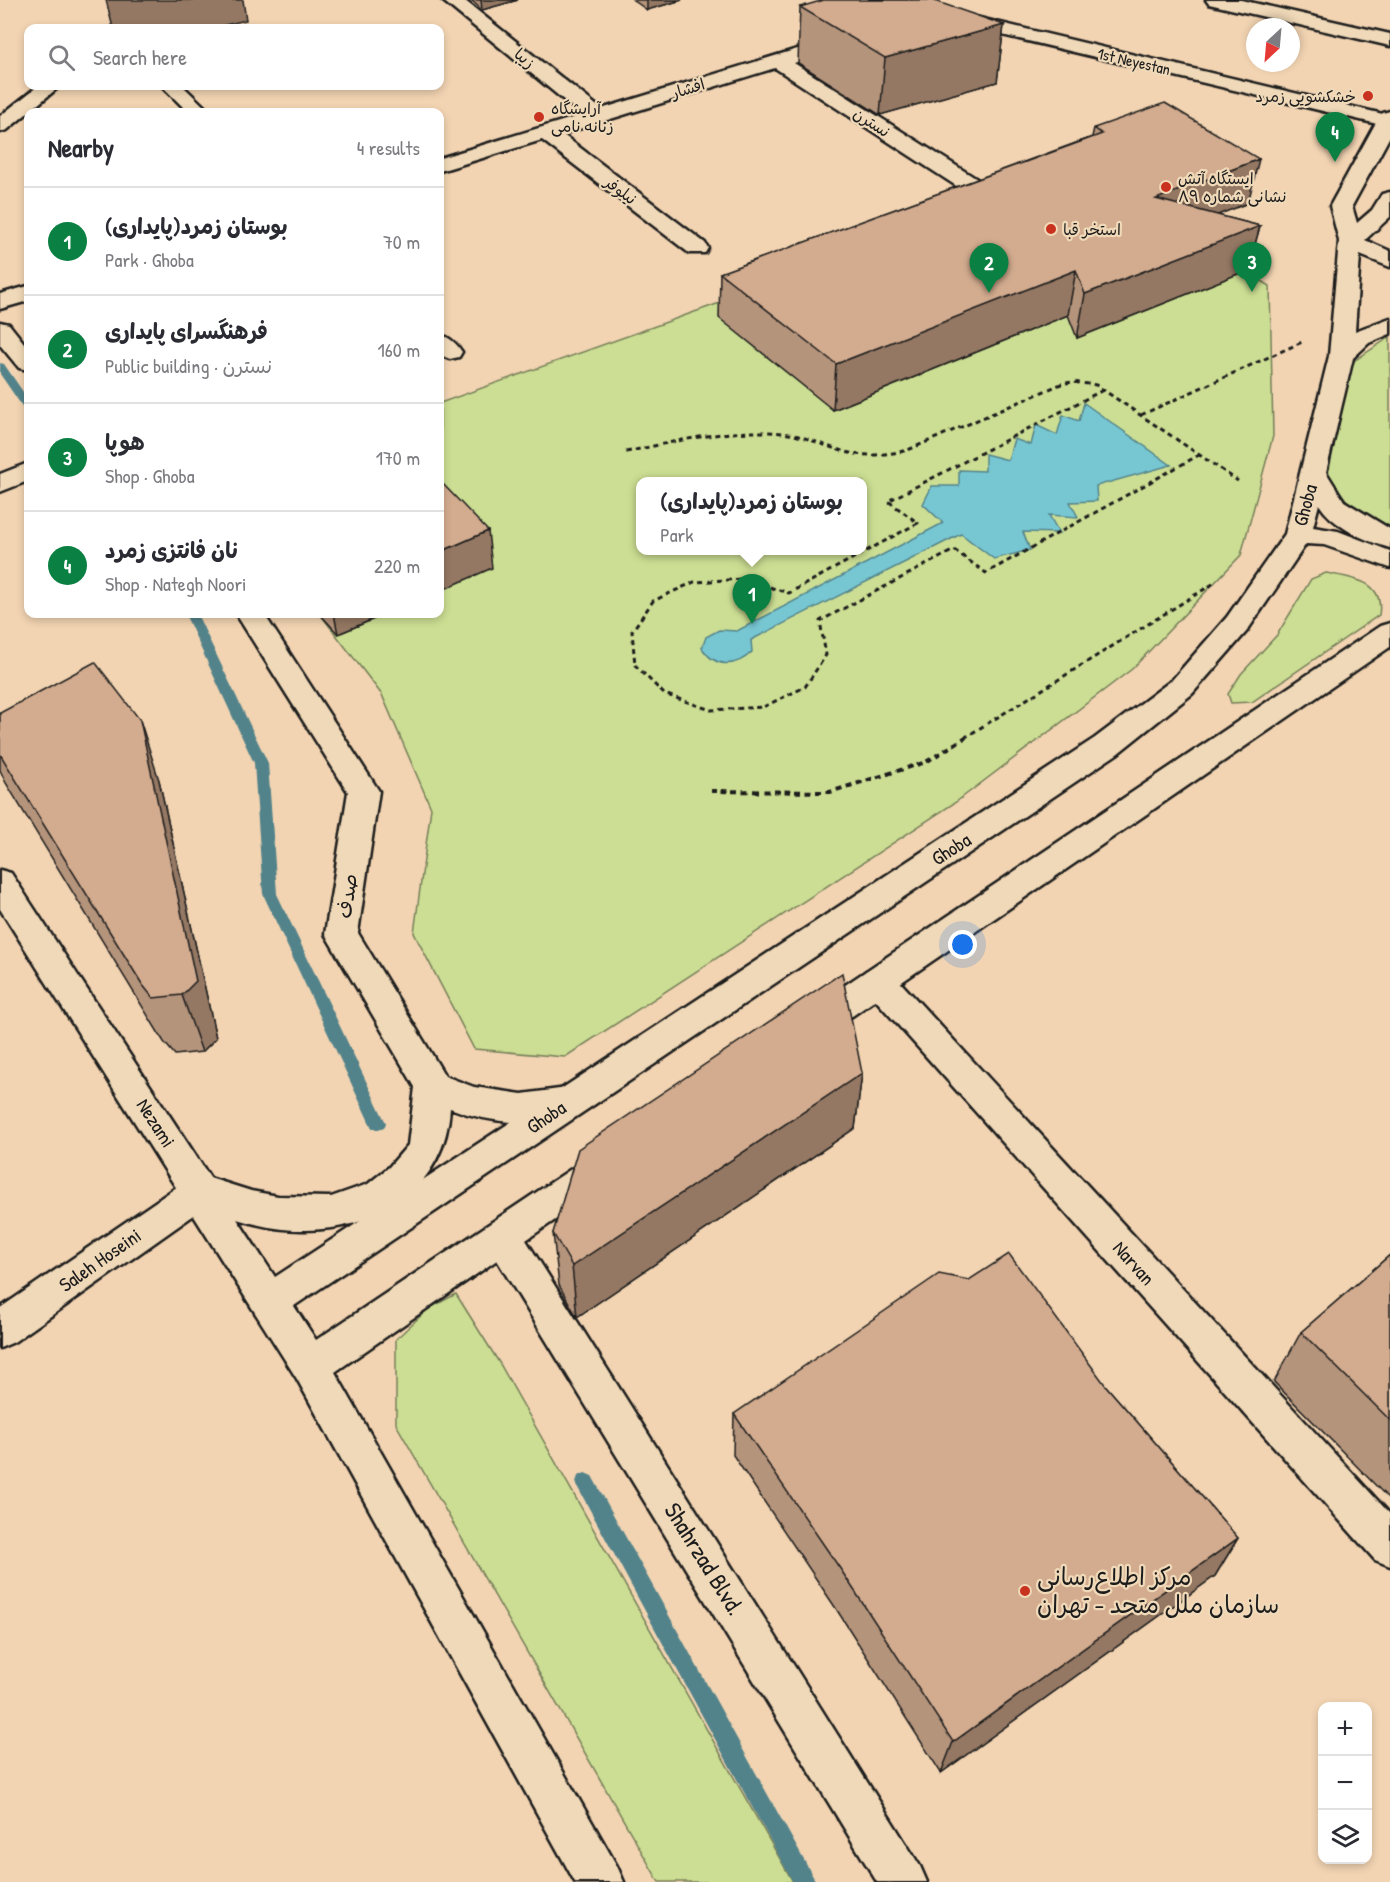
<!DOCTYPE html>
<html lang="en">
<head>
<meta charset="utf-8">
<style>
  :root { --surface:#fff; --page:#f7f7f7; --text:#2b2b33; --muted:#7c7c81; --line:#e1e1e2; --accent:#0b8043 }
  body { margin:0; font-family:"Patrick Hand","Playpen Sans Arabic",sans-serif; background:var(--page); color:var(--text) }
  .controls { position:absolute; right:18px; bottom:18px; display:grid; overflow:hidden; border-radius:12px; box-shadow:0 3px 9px #0003 }
  .controls button { width:54px; height:54px; display:grid; place-items:center; padding:0; border:0; border-bottom:2px solid var(--line); background:var(--surface); color:var(--text); font:30px sans-serif }
  .compass { position:absolute; left:1246px; top:18px; width:54px; height:54px; border-radius:50%; background:var(--surface); box-shadow:0 3px 9px #0003; rotate:206deg }
  .you { position:absolute; left:963px; top:945px; width:21px; height:21px; margin:-15px; border:4px solid #fff; border-radius:50%; background:#1a73e8; box-shadow:0 0 0 9px #1a73e833 }
  .badge { display:grid; place-items:center; width:39px; height:39px; border-radius:50%; background:var(--accent); color:#fff; font-size:20px; font-weight:700 }
  .pin { position:absolute; translate:-50% -50px; filter:drop-shadow(0 2px 3px #0008) }
  .pin::after { content:''; position:absolute; top:32px; width:21px; height:18px; background:inherit; clip-path:polygon(0 0,100% 0,50% 100%) }
  .popup { position:absolute; left:636px; top:477px; width:231px; height:78px; box-sizing:border-box; display:grid; place-content:center; border-radius:12px; background:var(--surface); filter:drop-shadow(0 2px 4px #0005); font-size:20px; white-space:nowrap; color:var(--muted) }
  .popup b { font-size:22px; color:var(--text) }
  .popup::after { content:''; position:absolute; left:50%; top:100%; margin-left:-12px; border:12px solid transparent; border-top-color:var(--surface) }
  .list { margin:0; padding:0; list-style:none }
  h2 { display:flex; justify-content:space-between; align-items:center; height:78px; margin:0; padding:0 24px; font-size:26px }
  h2 small { font-size:20px; font-weight:400; color:var(--muted) }
  .list li { display:grid; grid-template-columns:39px 1fr auto; gap:18px; align-items:center; box-sizing:border-box; height:108px; padding:0 24px; border-top:2px solid var(--line) }
  .list b { display:block; font-size:22px; white-space:nowrap }
  .list p { margin:0; font-size:20px; white-space:nowrap; color:var(--muted) }
  .list em { font-size:20px; font-style:normal; color:var(--muted) }
  .icon { flex:none; width:33px; height:33px; fill:none; stroke:currentColor; stroke-width:2; stroke-linecap:round; stroke-linejoin:round }
  .map { position:relative; flex:none; width:1390px; height:1882px; overflow:hidden }
  .search { position:absolute; background:var(--surface); box-shadow:0 3px 9px #0003; left:24px; top:24px; width:420px; height:66px; display:flex; align-items:center; gap:15px; box-sizing:border-box; padding:0 21px; border-radius:12px; color:var(--muted); font-size:22px }
  .panel { position:absolute; background:var(--surface); box-shadow:0 3px 9px #0003; left:24px; top:108px; width:420px; height:510px; border-radius:12px }
  .map>svg:first-child { display:block }
</style>
</head>
<body>
<div class="map">
<svg width="1390" height="1882" viewBox="0 0 1390 1882">
  <rect width="100%" height="100%" fill="#f2d4b2"/>
  <filter id="ink" filterUnits="userSpaceOnUse"><feTurbulence type="fractalNoise" baseFrequency=".0167" numOctaves="2"/><feDisplacementMap in="SourceGraphic" scale="12" xChannelSelector="R" yChannelSelector="G"/><feConvolveMatrix kernelMatrix="1 2 1 2 8 2 1 2 1" color-interpolation-filters="sRGB"/></filter>
  <g filter="url(#ink)">
    <path fill="#ccde93" stroke="#747d58" stroke-width="1.5" fill-rule="evenodd" d="M1086 172 1270 286 1273 436 1241 555 1132 669 956 802 565 1057 474 1049 414 933 431 808 382 695 320 614H440V403ZM641 482H863V550H641Z
      M1390 337V529C1355 514 1348 505 1328 474L1351 363Z
      M1326 573C1352 578 1385 580 1379 615L1252 702 1231 703 1228 694 1241 674 1277 635 1311 579Z
      M456 1294 500 1364 793 1882H659L396 1424V1339L428 1309Z"/>
    <path fill="#77c7d3" stroke="#53838a" stroke-width="1.5" d="M1084 403 1171 465 1096 486 1097 501 1070 502 1078 517 1049 515 1059 533 1023 532 1030 550 994 559 961 534 751 640 752 652C735 668 715 668 702 648L706 637 719 630 737 631 943 523 923 504 932 486H959V470L985 471V454L1008 460 1014 439 1031 445 1036 425 1057 435 1063 415 1079 421Z"/>
    <g fill="none" stroke-linecap="round" stroke-linejoin="round">
      <path fill="#53838a" fill-rule="evenodd" d="M0 363 4 364 28 399V410L24 409 0 374Z
        M185 614H197L268 763 277 894 386 1123 384 1128 378 1130 372 1128 263 894 254 763Z
        M585 1473 592 1476 816 1882H793L578 1488 576 1482 578 1476Z"/>
      <defs>
        <path id="street" d="M442 0H464L601 109 840 36 847 38 850 42 847 46 794 63 977 179 980 184 977 189H961L775 68 562 134 705 243 708 248 705 253H689L542 140 440 171V158L582 115Z
          M870 0H904L1387 115H1390V127L880 6Z
          M1206 0H1241L1390 34V46L1209 4Z
          M38 86H60L7 130 0 132V116Z
          M162 86H183L210 112H188Z
          M28 286V301L0 309V294Z
          M0 322 9 324 28 348V370L19 368 0 345Z
          M440 335C450 337 456 343 462 352L459 357 450 359 440 355Z
          M236 614H264L379 791 358 933 445 1076 474 1087 522 1094 567 1088 579 1093 585 1103 579 1113C537 1128 491 1124 450 1108 445 1186 382 1229 306 1230 271 1231 237 1220 204 1208L14 1342 0 1348V1308L187 1180 200 1175 251 1191 278 1196 331 1197 368 1184 389 1167 408 1145 415 1087 325 934 348 792Z
          M878 967 890 971 1390 1514V1566L1375 1560 866 989 861 980 866 971Z"/>
        <path id="secondary" d="M1390 111V136L1352 206 1357 223 1372 210 1382 194 1390 192V217L1365 240 1390 251V267L1360 255 1355 331 1390 318V334L1369 343 1353 358 1326 472 1344 501 1390 529V548C1365 541 1332 526 1319 504L1313 527 1338 531 1390 551V568L1324 545 1306 544 1247 631 1192 694 1117 754 294 1306 316 1340 589 1157 602 1152 615 1157 620 1168 615 1179 526 1240 920 1866 927 1882H877L497 1260 335 1372 617 1866 624 1882H575L297 1379 0 909V870L11 873 275 1277 1095 738 1172 680 1227 617 1285 534 1329 356 1339 241 1330 206 1379 117 1383 113Z
          M28 463V481L0 492V474Z
          M1390 623V647L823 1036 811 1040 799 1036 794 1026 799 1016 1380 626Z"/>
      </defs>
      <use href="#street" stroke="#1c1c1c" stroke-width="5"/>
      <use href="#secondary" stroke="#1c1c1c" stroke-width="5"/>
      <path stroke="#1c1c1c" stroke-width="3" stroke-dasharray="5 4" stroke-linecap="butt" d="M1103 390 888 501 918 523 789 593 743 579 694 582 653 601 632 631 635 665 664 694 711 710 763 707 805 687 826 655 820 621 954 550 986 573 1199 455
        M1141 415 1302 342
        M626 452C677 441 729 428 782 433 802 435 820 444 839 450 862 458 885 455 908 450L1061 384 1072 382 1096 385 1238 481
        M964 738 1216 582"/>
      <path stroke="#1c1c1c" stroke-width="4" stroke-dasharray="6 4.5" stroke-linecap="butt" d="M711 791 830 792 926 762 966 737"/>
      <use href="#street" fill="#f0d9b8" fill-rule="evenodd"/>
      <use href="#secondary" fill="#f0d9b8" fill-rule="evenodd"/>
    </g>
    <path fill="#b5947b" stroke="#1c1c1c" stroke-width="1.5" d="M471 0H518L482 10Z
      M633 0H682L647 10Z
      M800 7 1004 25 997 82 880 115 798 63Z
      M1094 128 1248 203 1217 215 1260 226 1248 270 1077 338 1068 315 833 410 719 318 720 273 1092 137Z
      M320 614H386L338 634Z
      M0 713 159 780 216 1038 202 1052 175 1055 164 1042 6 783 0 770Z
      M862 1073 855 1128 577 1317 559 1285 553 1233Z
      M1390 1255V1500L1274 1382 1301 1332Z
      M1106 1386 1238 1538 1215 1576 941 1773 835 1607 733 1455 734 1414Z"/>
    <path fill="#947864" stroke="#1c1c1c" stroke-width="1.5" d="M106 0H243L246 20 213 28H113Z
      M481 0H518L482 10Z
      M647 0H682L647 10Z
      M1004 25 997 82 880 115 885 58Z
      M1259 159 1248 203 1147 243 1156 199Z
      M1260 226 1248 270 1077 338 1085 294Z
      M1076 270 1068 315 833 410 836 364Z
      M488 531 492 568 440 591V552Z
      M334 614H386L338 634Z
      M140 720 159 780 216 1038 202 1052 182 995Z
      M862 1073 855 1128 577 1317 572 1266Z
      M1238 1538 1215 1576 941 1773 953 1742Z"/>
    <path fill="#d3ac8f" stroke="#1c1c1c" stroke-width="1.5" d="M824 0H932L1004 25 885 58 800 7Z
      M1165 103 1259 159 1156 199 1260 226 1085 294 1076 270 836 364 720 273 1102 134 1094 128Z
      M440 481 488 531 440 552Z
      M95 662 140 720 196 981 182 995 153 998 142 984 0 754V713Z
      M842 973 862 1073 572 1266 553 1233 578 1149Z
      M1009 1254 1106 1386 1238 1538 953 1742 841 1570 734 1414 939 1274 969 1280Z
      M1390 1255V1420L1301 1332Z"/>
  </g>
  <g fill="#c8321e" stroke="#f0d9b8" stroke-width="2">
    <circle cx="1368" cy="96" r="6"/>
    <circle cx="539" cy="117" r="6"/>
    <circle cx="1166" cy="187" r="6"/>
    <circle cx="1051" cy="229" r="6"/>
    <circle cx="1025" cy="1591" r="6"/>
  </g>
  <g text-anchor="middle" stroke-width="4.5" stroke-linejoin="round" paint-order="stroke">
    <g font-size="16" fill="#1c1c1c" stroke="#f0d9b8">
      <text transform="translate(525 58) rotate(39)" y="6">زیبا</text>
      <text transform="translate(1134 61) rotate(13)" y="6">1st Neyestan</text>
      <text transform="translate(688 88) rotate(-17)" y="6">افشار</text>
      <text transform="translate(872 122) rotate(33)" y="6">نسترن</text>
      <text transform="translate(621 190) rotate(37)" y="6">نیلوفر</text>
    </g>
    <g font-size="16" fill="#1c1c1c" stroke="#f0d9b8" text-anchor="start">
      <text x="1356" y="102" text-anchor="end">خشکشویی زمرد</text>
      <text x="551" y="114">آرایشگاه<tspan x="551" dy="18">زنانه نامی</tspan></text>
      <text x="1178" y="184">ایستگاه آتش<tspan x="1178" dy="18">نشانی شماره ۸۹</tspan></text>
      <text x="1063" y="235">استخر قبا</text>
    </g>
    <g font-size="20" fill="#1c1c1c" stroke="#f0d9b8">
      <text transform="translate(1305 505) rotate(-75)" y="7">Ghoba</text>
      <text transform="translate(951 849) rotate(-33)" y="7">Ghoba</text>
      <text transform="translate(347 896) rotate(-81)" y="7">صدف</text>
      <text transform="translate(546 1117) rotate(-34)" y="7">Ghoba</text>
      <text transform="translate(156 1123) rotate(57)" y="7">Nezami</text>
      <text transform="translate(100 1260) rotate(-35)" y="7">Saleh Hoseini</text>
      <text transform="translate(1134 1263) rotate(48)" y="7">Narvan</text>
    </g>
    <g font-size="24" fill="#1c1c1c" stroke="#f0d9b8">
      <text transform="translate(704 1559) rotate(58)" y="8">Shahrzad Blvd.</text>
    </g>
    <g font-size="24" fill="#1c1c1c" stroke="#f0d9b8" text-anchor="start">
      <text x="1037" y="1585">مرکز اطلاع‌رسانی<tspan x="1037" dy="28">سازمان ملل متحد - تهران</tspan></text>
    </g>
  </g>
</svg>
<div class="controls">
<button>+</button>
<button>−</button>
<button><svg class="icon" aria-label="layers" viewBox="0 0 24 24"><path d="M12 4l9 5-9 5-9-5zM3 14l9 5 9-5"/></svg></button>
</div>
<svg class="compass" viewBox="-18 -18 36 36"><path d="M0-13l5 13h-10z" fill="#e53935"/><path d="M0 13l5-13h-10z" fill="#7c7c81"/></svg>
<div class="you"></div>
<div class="pin badge" style="left:752px;top:624px">1</div>
<div class="popup"><b>بوستان زمرد(پایداری)</b>Park</div>
<div class="pin badge" style="left:989px;top:293px">2</div>
<div class="pin badge" style="left:1252px;top:292px">3</div>
<div class="pin badge" style="left:1335px;top:162px">4</div>
<div class="search"><svg class="icon" aria-label="search" viewBox="0 0 24 24"><circle cx="10" cy="10" r="6"/><path d="M15 15l6 6"/></svg>Search here</div>
<section class="panel">
<h2>Nearby<small>4 results</small></h2>
<ul class="list">
<li><span class="badge">1</span><div><b>بوستان زمرد(پایداری)</b><p>Park · Ghoba</p></div><em>70 m</em></li>
<li><span class="badge">2</span><div><b>فرهنگسرای پایداری</b><p>Public building · نسترن</p></div><em>160 m</em></li>
<li><span class="badge">3</span><div><b>هوپا</b><p>Shop · Ghoba</p></div><em>170 m</em></li>
<li><span class="badge">4</span><div><b>نان فانتزی زمرد</b><p>Shop · Nategh Noori</p></div><em>220 m</em></li>
</ul>
</section>
</div>
</body>
</html>
